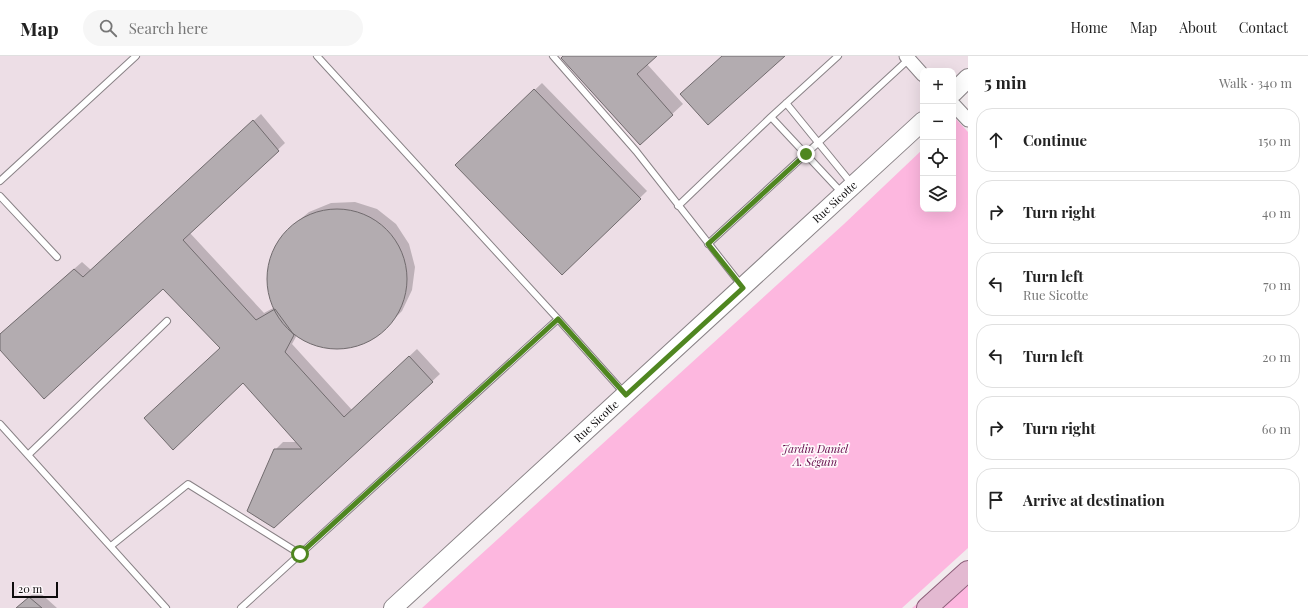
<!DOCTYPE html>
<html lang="en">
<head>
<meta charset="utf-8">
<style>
  :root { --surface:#fff; --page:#f6f6f6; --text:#222; --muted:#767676; --line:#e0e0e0 }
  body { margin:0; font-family:"Playfair Display",serif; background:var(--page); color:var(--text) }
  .controls { position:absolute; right:12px; top:12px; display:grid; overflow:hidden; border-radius:8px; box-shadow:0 4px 16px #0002 }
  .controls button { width:36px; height:36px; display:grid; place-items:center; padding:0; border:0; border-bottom:1px solid var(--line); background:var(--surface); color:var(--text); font:20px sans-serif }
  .scale { position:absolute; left:12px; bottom:10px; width:46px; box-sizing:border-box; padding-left:4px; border:2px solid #0e0c0d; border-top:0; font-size:11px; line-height:14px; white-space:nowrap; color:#0e0c0d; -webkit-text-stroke:3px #fef8fb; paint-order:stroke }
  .stop { position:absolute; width:12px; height:12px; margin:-9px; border:3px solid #4f8620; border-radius:50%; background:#fff }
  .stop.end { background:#4f8620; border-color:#fff; box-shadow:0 1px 4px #0008 }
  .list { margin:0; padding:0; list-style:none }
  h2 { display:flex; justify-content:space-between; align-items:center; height:52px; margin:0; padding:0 16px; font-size:17px }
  h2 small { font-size:13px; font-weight:400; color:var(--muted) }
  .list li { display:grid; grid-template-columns:26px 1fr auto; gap:12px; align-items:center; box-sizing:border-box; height:64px; margin:0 8px 8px; padding:0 8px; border:1px solid var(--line); border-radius:16px }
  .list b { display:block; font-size:15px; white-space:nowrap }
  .list p { margin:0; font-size:13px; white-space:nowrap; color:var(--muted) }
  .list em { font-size:13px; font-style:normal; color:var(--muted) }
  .icon { flex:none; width:22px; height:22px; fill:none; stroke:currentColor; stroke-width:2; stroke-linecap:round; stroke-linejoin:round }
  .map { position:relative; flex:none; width:968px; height:552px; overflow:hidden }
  header { display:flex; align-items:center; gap:24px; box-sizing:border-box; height:56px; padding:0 20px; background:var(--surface); border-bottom:1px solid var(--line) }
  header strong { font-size:19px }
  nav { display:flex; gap:22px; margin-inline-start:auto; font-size:14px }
  .search { width:280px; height:36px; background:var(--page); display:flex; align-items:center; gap:10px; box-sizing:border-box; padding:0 14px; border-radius:22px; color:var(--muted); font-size:15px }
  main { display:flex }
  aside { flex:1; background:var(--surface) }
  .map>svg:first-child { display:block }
</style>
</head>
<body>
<header>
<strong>Map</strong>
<div class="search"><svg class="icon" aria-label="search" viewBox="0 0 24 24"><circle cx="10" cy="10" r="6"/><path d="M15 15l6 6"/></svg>Search here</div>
<nav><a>Home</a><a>Map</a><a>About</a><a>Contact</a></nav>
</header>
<main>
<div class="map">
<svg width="968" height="552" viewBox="0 0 968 552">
  <rect width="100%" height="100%" fill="#f2ebee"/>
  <path fill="#eddee6" d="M0 0H968V22L953 37V15H923V65L392 552H0Z"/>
  <path fill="#fdb7df" d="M956 63 968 76V492L902 552H422L844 168 923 93V153H953V65Z
    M968 516V552H912L952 519Z"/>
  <path fill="#0003" d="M564 0H656L647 8 683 48 640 88Z
    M542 27 647 135 562 218 457 109Z
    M261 58 285 87 190 177 264 257 275 251 270 242 268 220 272 198 283 179 291 171 309 156 331 147 355 146 377 153 396 168 409 188 415 211 412 234 402 255 378 279 358 289 336 292 314 288 297 279 292 288 352 354 417 293 440 318 274 471 275 394 283 386H297L221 292 163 232 0 293V278L82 206 91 214Z
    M37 534 57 552H16Z"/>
  <path fill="#b3acb0" stroke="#716b6e" d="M563 0H657L637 18 673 59 640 89 561 2Z
    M722 0H785L708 69 680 38Z
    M534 33 641 143 562 219 455 109Z
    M253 64 279 95 183 184 256 264 275 253 294 279 285 296 344 361 409 300 433 326 274 472 247 455 274 393H302L243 327 173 394 144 362 220 292 163 233 44 343 0 294V278L74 213 83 221Z
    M267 223a70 70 0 1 1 140 0a70 70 0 1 1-140 0Z
    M29 541 42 552H16Z"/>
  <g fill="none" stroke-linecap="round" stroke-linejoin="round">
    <defs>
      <path id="lane" d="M317 0 558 263 625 338
        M553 0 636 95 742 230
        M786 47 852 128
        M771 61 842 137
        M0 125 136 0
        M0 140 57 201
        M678 150 771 61 838 0
        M708 188 909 3
        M0 368 166 552
        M28 399 167 265
        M111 490 188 428 300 498
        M241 552 558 263"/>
      <path id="street" d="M906 0 923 19
        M953 48 968 64"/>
      <g id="secondary">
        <path d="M953 37 968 22"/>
        <path id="s1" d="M393 552 923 65"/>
      </g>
      <path id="primary" d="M927 552 968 515"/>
    </defs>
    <use href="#lane" stroke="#898286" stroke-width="8"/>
    <use href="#street" stroke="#898286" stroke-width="15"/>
    <use href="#secondary" stroke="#898286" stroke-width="20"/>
    <use href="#primary" stroke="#8c5e79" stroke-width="22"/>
    <use href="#lane" stroke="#fff" stroke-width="6"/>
    <use href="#street" stroke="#fff" stroke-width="13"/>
    <use href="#secondary" stroke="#fff" stroke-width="18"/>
    <use href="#primary" stroke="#e3b9d1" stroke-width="20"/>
  </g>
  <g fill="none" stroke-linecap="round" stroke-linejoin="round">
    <path stroke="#4f8620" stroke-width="5" d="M300 498 558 263 626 339 743 232 708 188 806 98"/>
  </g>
  <g text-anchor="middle" stroke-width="3.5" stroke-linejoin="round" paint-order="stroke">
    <g font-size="11" fill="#0e0c0d" stroke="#fef8fb">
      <text dy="4" stroke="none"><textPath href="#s1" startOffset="600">Rue Sicotte</textPath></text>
      <text dy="4" stroke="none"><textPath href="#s1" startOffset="276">Rue Sicotte</textPath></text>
    </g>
    <g font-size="11" font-style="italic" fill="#630948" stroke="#fef8fb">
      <text x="815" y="397">Jardin Daniel<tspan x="815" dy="13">A. Séguin</tspan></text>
    </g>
  </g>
</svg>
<div class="controls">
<button>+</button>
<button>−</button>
<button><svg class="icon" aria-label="locate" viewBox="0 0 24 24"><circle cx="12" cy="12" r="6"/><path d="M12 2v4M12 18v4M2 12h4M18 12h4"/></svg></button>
<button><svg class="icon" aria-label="layers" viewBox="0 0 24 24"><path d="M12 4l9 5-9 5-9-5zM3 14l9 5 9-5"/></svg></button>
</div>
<div class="scale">20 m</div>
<div class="stop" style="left:300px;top:498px"></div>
<div class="stop end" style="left:806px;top:98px"></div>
</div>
<aside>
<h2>5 min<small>Walk · 340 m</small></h2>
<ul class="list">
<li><svg class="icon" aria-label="ahead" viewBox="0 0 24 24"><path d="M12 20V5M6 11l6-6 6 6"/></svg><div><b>Continue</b></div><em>150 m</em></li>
<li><svg class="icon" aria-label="right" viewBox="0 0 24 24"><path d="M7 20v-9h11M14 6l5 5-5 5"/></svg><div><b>Turn right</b></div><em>40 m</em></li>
<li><svg class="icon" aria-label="left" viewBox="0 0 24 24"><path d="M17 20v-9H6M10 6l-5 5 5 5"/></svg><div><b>Turn left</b><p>Rue Sicotte</p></div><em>70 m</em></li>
<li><svg class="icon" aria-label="left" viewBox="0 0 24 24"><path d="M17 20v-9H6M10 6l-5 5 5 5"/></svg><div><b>Turn left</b></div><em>20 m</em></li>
<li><svg class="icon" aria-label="right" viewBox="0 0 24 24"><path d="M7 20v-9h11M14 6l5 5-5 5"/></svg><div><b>Turn right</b></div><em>60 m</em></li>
<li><svg class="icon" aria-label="arrive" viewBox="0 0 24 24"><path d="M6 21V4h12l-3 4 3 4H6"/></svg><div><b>Arrive at destination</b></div></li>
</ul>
</aside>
</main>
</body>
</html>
